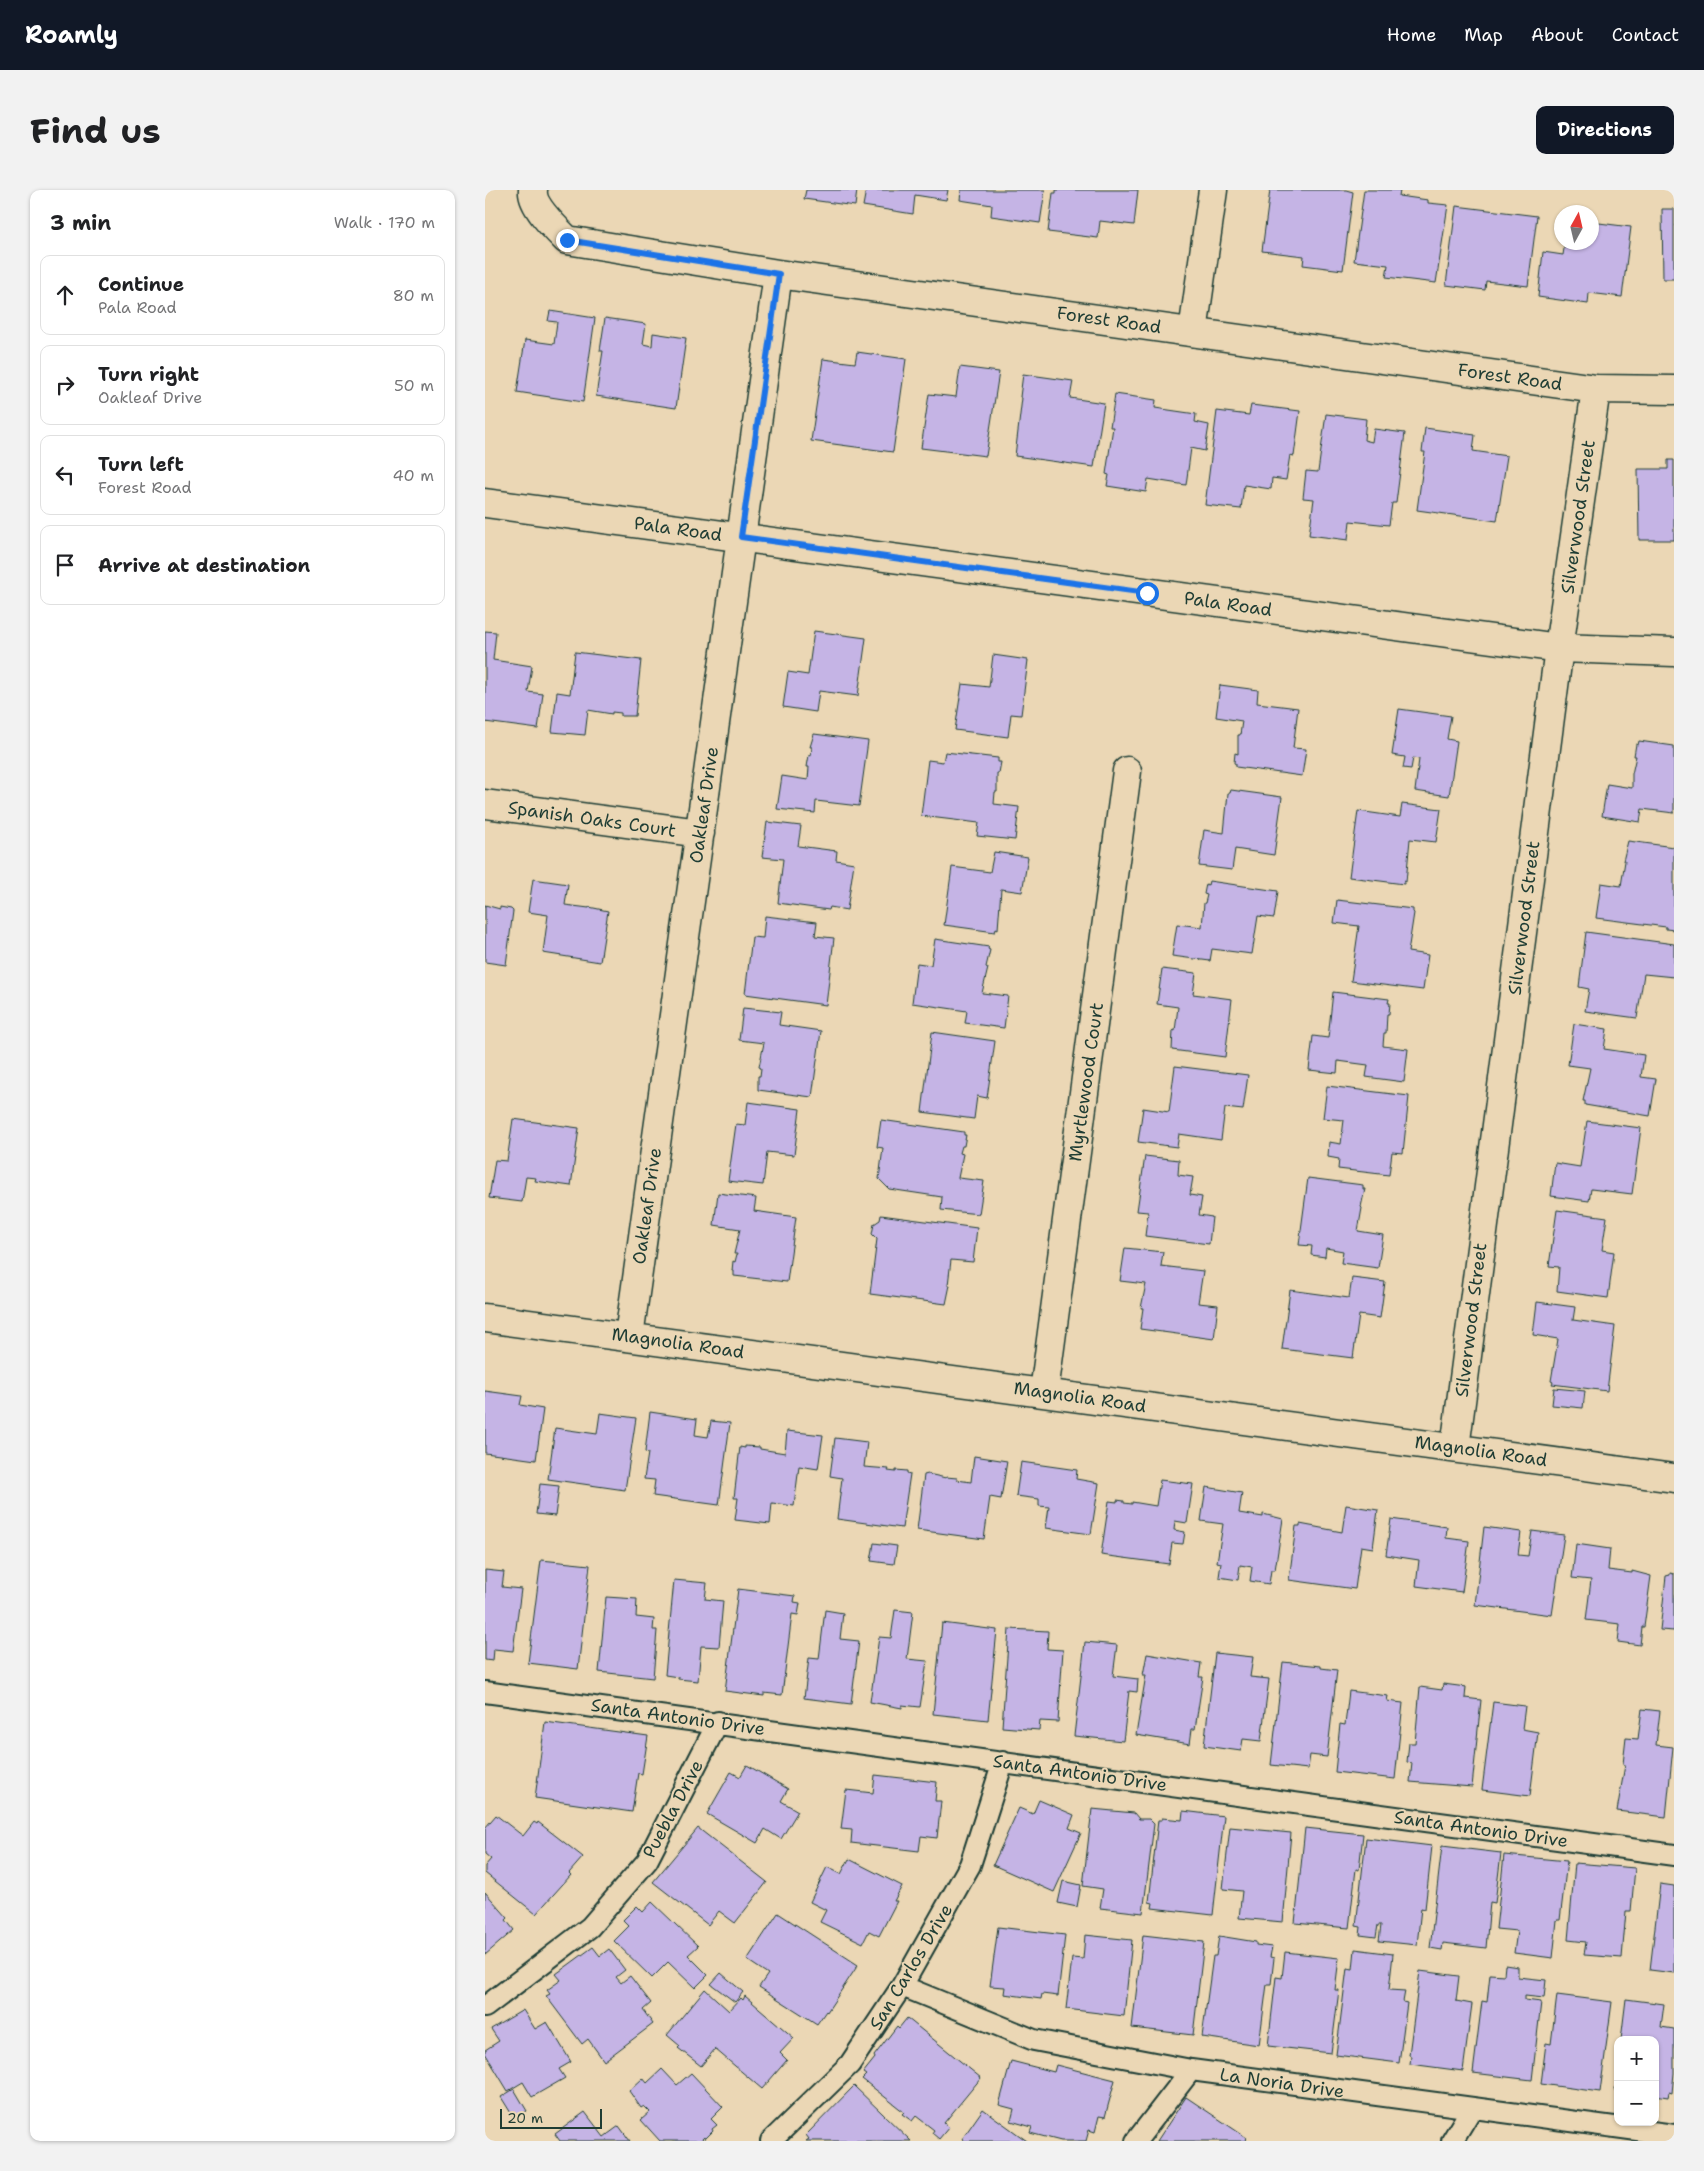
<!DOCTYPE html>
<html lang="en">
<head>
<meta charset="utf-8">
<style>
  :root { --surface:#fff; --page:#f2f2f2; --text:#202124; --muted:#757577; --line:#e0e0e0; --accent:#111827 }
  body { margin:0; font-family:"Shantell Sans",sans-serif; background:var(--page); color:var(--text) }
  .controls { position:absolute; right:15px; bottom:15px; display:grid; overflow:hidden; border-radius:10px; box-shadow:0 1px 4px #0004 }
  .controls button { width:45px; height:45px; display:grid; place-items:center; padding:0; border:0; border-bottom:1px solid var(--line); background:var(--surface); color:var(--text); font:25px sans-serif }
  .compass { position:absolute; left:1069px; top:15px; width:45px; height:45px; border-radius:50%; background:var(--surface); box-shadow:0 1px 4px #0004; rotate:8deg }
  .scale { position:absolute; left:15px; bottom:12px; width:102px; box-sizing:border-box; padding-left:5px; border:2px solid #1f3d34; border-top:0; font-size:14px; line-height:18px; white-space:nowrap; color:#1f3d34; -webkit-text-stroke:4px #ebd7b5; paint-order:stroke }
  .stop { position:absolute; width:15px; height:15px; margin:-11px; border:4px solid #1a73e8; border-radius:50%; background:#fff }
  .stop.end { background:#1a73e8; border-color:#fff; box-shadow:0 1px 5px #0008 }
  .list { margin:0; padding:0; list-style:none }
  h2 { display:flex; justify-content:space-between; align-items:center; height:65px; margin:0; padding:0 20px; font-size:21px }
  h2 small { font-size:16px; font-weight:400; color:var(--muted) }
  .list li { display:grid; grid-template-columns:32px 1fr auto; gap:15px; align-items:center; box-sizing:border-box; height:80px; margin:0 10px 10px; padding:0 10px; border:1px solid var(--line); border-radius:10px }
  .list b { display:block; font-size:19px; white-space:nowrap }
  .list p { margin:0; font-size:16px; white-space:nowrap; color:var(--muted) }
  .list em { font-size:16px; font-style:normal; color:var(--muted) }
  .icon { flex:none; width:28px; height:28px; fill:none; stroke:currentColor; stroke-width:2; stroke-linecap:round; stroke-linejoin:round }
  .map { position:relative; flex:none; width:1189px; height:1951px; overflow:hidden; border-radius:10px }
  header { display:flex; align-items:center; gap:30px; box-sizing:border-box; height:70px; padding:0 25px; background:var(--accent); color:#fff }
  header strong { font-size:24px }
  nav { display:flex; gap:28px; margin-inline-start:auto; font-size:18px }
  .intro { display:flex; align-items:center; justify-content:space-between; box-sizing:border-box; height:120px; padding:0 30px }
  h1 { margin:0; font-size:35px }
  .button { padding:12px 22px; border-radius:10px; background:var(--accent); color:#fff; font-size:18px; font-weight:700 }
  main { display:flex; gap:30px; padding:0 30px }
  aside { flex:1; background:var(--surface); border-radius:10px; box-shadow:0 1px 4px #0004 }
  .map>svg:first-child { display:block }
</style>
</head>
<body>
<header>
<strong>Roamly</strong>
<nav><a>Home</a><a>Map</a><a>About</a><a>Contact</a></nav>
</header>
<div class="intro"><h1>Find us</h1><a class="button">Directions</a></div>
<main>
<aside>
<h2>3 min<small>Walk · 170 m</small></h2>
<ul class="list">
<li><svg class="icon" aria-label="ahead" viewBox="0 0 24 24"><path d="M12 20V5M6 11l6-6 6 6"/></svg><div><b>Continue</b><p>Pala Road</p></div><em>80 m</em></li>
<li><svg class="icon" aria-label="right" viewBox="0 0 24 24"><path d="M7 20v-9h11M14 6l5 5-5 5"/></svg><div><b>Turn right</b><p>Oakleaf Drive</p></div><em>50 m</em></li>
<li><svg class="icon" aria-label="left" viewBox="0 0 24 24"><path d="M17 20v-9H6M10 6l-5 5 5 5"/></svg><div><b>Turn left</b><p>Forest Road</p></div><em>40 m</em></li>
<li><svg class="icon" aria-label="arrive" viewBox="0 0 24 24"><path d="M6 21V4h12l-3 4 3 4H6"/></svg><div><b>Arrive at destination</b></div></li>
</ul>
</aside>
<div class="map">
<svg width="1189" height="1951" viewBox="0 0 1189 1951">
  <rect width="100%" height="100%" fill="#ebd7b5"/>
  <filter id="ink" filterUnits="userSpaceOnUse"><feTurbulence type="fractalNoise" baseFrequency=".02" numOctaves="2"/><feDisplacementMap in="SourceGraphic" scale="10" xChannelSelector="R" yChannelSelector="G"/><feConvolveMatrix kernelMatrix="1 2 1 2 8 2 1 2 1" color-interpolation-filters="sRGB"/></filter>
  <g filter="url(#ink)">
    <path fill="#c5b4e5" stroke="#1f3d34" d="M321 0H372L370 16 319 9Z
      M381 0H463L461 10 430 5 428 24 378 16Z
      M476 0H560L555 33 506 26 507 15 475 10Z
      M571 0H653L649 35 615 31 613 48 563 42 568 3H571Z
      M785 0H861L868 2 858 80 818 75 819 66 777 61Z
      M879 0H915L914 6 943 10V13L963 15 951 93 901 87 903 75 869 71Z
      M971 16 1052 26 1043 96 1001 91 1000 100 961 95Z
      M1177 19H1189V89H1178Z
      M1106 32 1146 37 1137 107 1104 103 1103 114 1053 107 1058 62 1078 65 1080 52H1106Z
      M65 121 110 128 98 212 32 202 40 150 69 154 72 132 63 131Z
      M120 128 161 134 158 154 167 156 168 143 201 148 191 218 111 206 118 161H115Z
      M372 162 421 169 408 262 326 251 338 169 370 173Z
      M475 177 514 182 501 266 436 258 444 204 471 207Z
      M538 184 588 191 585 208 619 213 609 277 530 266 537 208 535 207Z
      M630 204 671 210 670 218 711 224 710 232 724 235 720 261 706 258 701 295 663 289 661 302 622 296 624 285 621 284 628 237H625Z
      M766 215 815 221 809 266 805 265 801 290 787 288 786 299 759 295 756 319 720 315 732 221 764 225Z
      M841 224 881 229 879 250 887 252 889 239 920 243 911 313H907L904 335 865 331 863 350 824 345 829 309 818 308 821 281 833 282Z
      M940 238 990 245 988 261 1022 266 1012 331 932 320 940 262H937Z
      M1183 270H1189V350H1154L1153 279H1183Z
      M0 441 11 442 8 470 47 476 43 502 58 504 53 539 0 532Z
      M329 441 381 448 373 506 334 501 331 522 298 517 303 482 323 485Z
      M90 462 156 470 150 526H136V523L127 522V524L103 520 100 545 67 542 72 502 85 504Z
      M508 465 543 470 536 525 526 524 523 547 470 540 477 494 504 497Z
      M735 495 773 500 772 513 813 518 808 558 821 559 817 586 751 577V574L749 573 750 563 753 564V545H755L757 531 731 527Z
      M914 519 966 526 962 549 972 551 964 606 930 601 934 569 928 568 926 579 918 578 920 567 907 565Z
      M329 544 383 551 374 616 331 611 330 623 292 619 297 586 323 590 324 577H322L324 565 326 566 327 557H325Z
      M1154 551 1189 556V623L1157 619 1155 632 1117 626 1122 594 1147 598V584L1151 566H1149L1151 554 1153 555Z
      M460 562 513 568V572H516L514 583H512V602H510L509 614 534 617 530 650 492 646 494 633 436 626 443 570 458 572Z
      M746 600 797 607 789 665 750 659 747 680 714 676 719 640 739 643 743 603H745Z
      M917 614 956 619 951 652 925 649 921 692 919 691V694L864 687 873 621 915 627Z
      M282 632 316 636 313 656 352 661 351 670 369 673 362 720 345 717 344 720 293 713 298 669 277 667Z
      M1143 651 1189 657V740L1181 739V737L1111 728 1116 693 1136 696 1140 671H1138Z
      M509 662 543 667 537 702 516 699 513 739 511 738 510 742 459 735 467 677 505 682Z
      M48 689 83 694 80 715 104 718V717L123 721 115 772 58 763 63 725 43 722Z
      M724 691 793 701 789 728 773 726 767 764 727 759 725 771 687 766 692 734 717 737 719 713H720L722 705 719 704 721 694 723 695Z
      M852 710 928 719V722L929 723 923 762 943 765 938 800 866 791 874 736 849 733Z
      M0 715 15 719V717L26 719 28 721 21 775 0 772Z
      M280 726 332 732 330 746 349 748 341 815 260 804 267 747 278 748Z
      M1101 742 1189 754V787L1159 784 1152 828 1100 821 1104 799 1094 797Z
      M450 749 504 757 503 759 505 760 501 777 503 778 497 803 523 806 519 838 480 833 482 821 427 813 432 773 446 775Z
      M677 779 711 783 708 804 747 809 740 867 687 860 688 840 690 841 693 817 672 814Z
      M848 802 904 809 903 813H905L904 824H902L901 843H899L898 856 923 859 919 892 881 887 883 875 853 871 852 883 824 880 828 846 843 848Z
      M258 818 296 822 294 835 336 841 327 907 273 900V886H275L276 878 274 877 279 853 254 850Z
      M1089 834 1122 839 1119 859 1159 865 1156 887 1171 889 1165 926 1100 915V911H1098L1105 878 1083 875Z
      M447 842 510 851 502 908 492 906 489 929 437 922Z
      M690 876 763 885 758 920 740 918 736 950 694 944 692 957 653 952 658 918 684 922Z
      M842 896 924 906 918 963 907 962 904 985 853 979 854 969 843 967 844 952 856 954 859 930 838 928Z
      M263 912 315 919 309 965 282 962 278 995 243 991 251 934 260 935Z
      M28 929 94 938 86 996 50 991 51 988 41 987 37 1012 4 1008 10 970 22 971Z
      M396 930 479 942V945H481L479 956H477L475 963 478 964 473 988 499 991 494 1024 456 1020 457 1007 404 999 394 989 398 958 392 957Z
      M1102 931 1156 938 1147 1004 1106 999 1104 1011 1066 1006 1070 973 1095 977Z
      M660 966 694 970 693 985 708 987 705 1005 717 1007 714 1025 727 1027 724 1054 660 1046 663 1022 652 1021Z
      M823 988 878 995V999H880L876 1017 877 1018 873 1041 898 1045 893 1078 856 1073 858 1061 841 1058 840 1067 826 1065 827 1056 814 1055Z
      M233 1003 271 1008 269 1021 311 1027 302 1092 249 1086V1081H247L248 1071 250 1072 252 1064H249L255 1039 229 1035Z
      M1072 1020 1122 1027 1117 1060 1129 1062 1123 1108 1072 1101 1074 1077 1064 1076Z
      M396 1025 492 1038 488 1072 466 1070 463 1095H465L461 1114 385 1104 392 1049 387 1044 389 1034 395 1030Z
      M640 1058 678 1062 676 1076 718 1081 713 1113 733 1115 729 1149 655 1139 658 1118H656L661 1094 635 1091Z
      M867 1088 900 1092 895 1128 874 1125 868 1168 797 1159 805 1100 864 1108Z
      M1052 1112 1090 1117 1088 1130 1130 1136 1122 1201 1067 1194 1068 1192 1066 1191 1073 1149 1048 1145Z
      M1069 1198 1100 1201 1098 1218 1067 1215Z
      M0 1201 37 1206 35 1215 58 1219 51 1270 0 1263Z
      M165 1222 212 1229 210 1245 223 1247 226 1231 245 1233 234 1315 168 1306 170 1290 159 1289 163 1263 160 1262Z
      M115 1223 151 1228 140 1300 63 1289 70 1238 112 1244Z
      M302 1241 338 1245 333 1279 314 1276 309 1316 287 1313 285 1334 250 1330 253 1308H249L255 1257 260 1258V1256L275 1257V1259L300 1263Z
      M350 1248 382 1252 379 1277 404 1279 403 1281 411 1282V1280L422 1281V1283L425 1284 417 1338 352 1329 357 1288 345 1286Z
      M489 1266 522 1271 516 1309 505 1307 499 1349 432 1340 439 1285 443 1284 461 1288V1287L472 1288V1290L486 1292Z
      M536 1272 592 1280 591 1289 614 1293 606 1344 561 1338 564 1317 554 1316V1309L531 1306Z
      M675 1290 708 1294 702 1333 690 1331 689 1340 700 1342 698 1354 687 1353 684 1374 616 1365 624 1311 632 1312V1310L639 1311V1313L647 1314V1312L671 1316Z
      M55 1294 74 1296 70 1326 51 1324Z
      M721 1297 757 1303 754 1323 778 1327V1324L798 1329 790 1380H786L784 1394 765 1391 767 1377 755 1375 753 1390 734 1387 736 1373 732 1372 738 1334 716 1331Z
      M861 1315 893 1320 888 1358 876 1356 870 1399 804 1390 811 1336H815V1334L857 1342Z
      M906 1329 962 1337 961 1348 984 1351 977 1402 931 1396 934 1370 901 1365Z
      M999 1337 1036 1342 1033 1365 1043 1366 1047 1341 1079 1345 1067 1425 990 1415Z
      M389 1353 412 1356 409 1374 386 1371Z
      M1091 1354 1125 1359 1123 1380 1147 1383V1381L1166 1386 1159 1437H1157L1155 1455 1133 1452 1135 1434 1101 1430 1106 1390 1087 1388Z
      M56 1370 105 1375 93 1479 43 1473Z
      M0 1380 19 1382 17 1397 36 1399 28 1461 9 1459 8 1471 0 1470Z
      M1185 1383 1189 1384V1441L1175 1440 1181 1386 1185 1385Z
      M189 1390 222 1393 220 1409 238 1411 234 1457 216 1456 213 1491 193 1489V1487L180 1485Z
      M253 1399 310 1406 309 1412 315 1413 313 1425 307 1424 297 1505 279 1503V1506L240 1501Z
      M121 1407 152 1409 151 1427 169 1429 168 1440H172L168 1488 114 1482Z
      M340 1420 358 1423 355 1449 374 1451 366 1514 319 1508 324 1468 334 1469Z
      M410 1420 428 1422 422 1469 442 1471 435 1517 417 1515V1518L385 1512 394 1447 406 1448Z
      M457 1433 512 1440 503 1530 448 1524Z
      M524 1439 563 1441 562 1459 578 1460 573 1532 555 1531 554 1540 517 1537Z
      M600 1452 632 1455 628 1486 653 1489 652 1502 644 1501 638 1551 589 1546Z
      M730 1463 768 1467 765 1487 784 1489 776 1551 758 1549 756 1561 719 1556Z
      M662 1464 716 1473 714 1487H718L710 1539H707L705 1554 651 1545 661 1485H658Z
      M798 1472 836 1476V1478L852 1480 842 1567 825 1565 823 1579 786 1575Z
      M958 1494 981 1497 980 1508 996 1510 987 1597 925 1592 927 1573 922 1572 924 1553H930L935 1497 957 1500Z
      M864 1501 903 1506 902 1511 918 1513 910 1589 850 1582 855 1534 860 1535Z
      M1008 1512 1040 1516 1037 1539 1053 1542 1045 1606 997 1600Z
      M1157 1519 1175 1521 1171 1555 1188 1557 1181 1627 1132 1621 1140 1575 1138 1574 1141 1548 1153 1549Z
      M60 1532 163 1546 157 1584 153 1583 147 1622 50 1608Z
      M262 1575 303 1599 296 1611 313 1621 296 1649 280 1639 272 1653 222 1624 246 1582 255 1587Z
      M390 1585 452 1592 450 1611H456L452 1648 436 1646 434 1661 366 1653 367 1640 356 1639 361 1600 388 1603Z
      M554 1610 589 1625 584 1638 596 1643 569 1702 508 1675 534 1618 548 1624Z
      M607 1619 649 1623 654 1629H664L669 1634 658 1723 615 1718 618 1699 598 1696Z
      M698 1621 739 1626 728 1725 667 1718 668 1713 664 1712 673 1630H677V1628L697 1630Z
      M11 1625 38 1646 49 1632 52 1634 53 1632 98 1667 84 1683 86 1685 51 1724 0 1683V1676L6 1669 0 1664V1638Z
      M745 1637 806 1643 798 1732 754 1728 757 1701 738 1699Z
      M213 1638 282 1692 250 1733 234 1721 223 1735 168 1692Z
      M820 1638 878 1644 874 1680 871 1679 864 1738 810 1733Z
      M881 1648 947 1656 940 1719 936 1718 932 1755 894 1751 896 1735H893L891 1747 875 1745 876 1737 871 1736Z
      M957 1656 1016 1663 1010 1713 1005 1712 1001 1758 958 1753 957 1760 945 1758Z
      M1019 1665 1082 1671 1075 1730H1072L1068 1768 1029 1763 1032 1741 1011 1739Z
      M364 1669 417 1696 409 1711H412L394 1746 384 1741 378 1753 335 1732 341 1720 325 1712 342 1677 356 1684Z
      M1090 1673 1150 1678 1146 1721H1141L1137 1768 1099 1765 1101 1752 1083 1750Z
      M578 1691 596 1695 592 1717 573 1713Z
      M1175 1694 1189 1696V1783L1165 1780Z
      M0 1702 23 1728 21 1730 29 1740 0 1765Z
      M167 1712 213 1756 203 1765 223 1785 210 1798 183 1772 167 1788 129 1751 144 1736 138 1730 152 1716 158 1722Z
      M293 1723 373 1775 342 1822 341 1821 332 1834 274 1797 283 1784 262 1770Z
      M513 1737 580 1745 573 1806 557 1804 556 1809 519 1804 520 1797 505 1796Z
      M600 1745 647 1750 639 1826 581 1819 587 1768 598 1769Z
      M658 1745 719 1752 708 1845 647 1838Z
      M734 1746 771 1752V1755L787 1757 785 1767 789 1768 786 1794H782L774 1855 717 1847 728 1766H731Z
      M108 1757 115 1766 124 1759 140 1780 131 1787 136 1793 145 1786 166 1813 158 1820 168 1834 119 1871 103 1849 97 1854 61 1806 65 1804 62 1800 76 1790 71 1784Z
      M870 1759 908 1764 904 1800 920 1801 918 1812 922 1813 914 1873 851 1865 862 1778 868 1779Z
      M800 1762 854 1768 850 1800H854L846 1863 783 1856 791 1787 797 1788Z
      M1020 1775 1033 1777V1787L1061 1790 1059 1808 1040 1806V1810L1056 1812 1047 1890 988 1883 997 1811 1002 1812 1005 1784 1019 1785Z
      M935 1781 974 1786 971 1811 987 1814 978 1881 925 1874 926 1866 924 1865Z
      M236 1783 258 1802 250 1812 226 1794Z
      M220 1799 244 1821 256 1808 258 1810 260 1806 309 1848 295 1863 302 1870 277 1899 230 1859 216 1876 193 1858 195 1856 182 1845Z
      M1072 1805 1127 1812 1115 1902 1056 1894 1061 1853 1066 1854Z
      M1141 1809 1179 1814 1176 1837 1189 1839V1883L1187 1903 1184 1902 1183 1907 1170 1905V1850H1136Z
      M38 1820 50 1839 62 1832 86 1872 74 1879 80 1888 47 1907 38 1892 23 1901 0 1863V1860L14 1851 6 1839Z
      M422 1828 496 1888 459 1933 464 1937 454 1949 447 1943 449 1940 431 1926 427 1931 417 1924 419 1922 377 1889 381 1885 378 1883 390 1868 389 1866 412 1836 414 1838Z
      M526 1871 569 1882 571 1875 630 1890 620 1927 614 1926 610 1942 604 1940 601 1951H576L545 1943 547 1937 526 1931 529 1919 514 1915Z
      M1133 1878V1901H1130Z
      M177 1879 192 1895 206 1883 238 1917 226 1929 232 1935 227 1939 228 1941 220 1949 219 1947 216 1950 217 1951H175L156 1930 165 1922 159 1916 156 1918 144 1901 158 1888 162 1893Z
      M369 1896 426 1951H321L324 1949 321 1945Z
      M29 1899 42 1921 29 1928 16 1907Z
      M701 1907 762 1948 759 1951H672Z
      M498 1919 542 1951H480L477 1949Z
      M100 1922 119 1947 134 1936 145 1951H75L70 1944Z"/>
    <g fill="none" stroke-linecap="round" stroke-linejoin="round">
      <defs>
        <path id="service" d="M0 1502 1189 1665
          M417 1796 549 1850 706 1880 1189 1945
          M0 1817 105 1737 162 1671 233 1532
          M286 1951 365 1874 417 1796 485 1675 518 1572
          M651 1951 706 1880
          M967 1951 987 1918"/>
        <path id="minor" d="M48 0C46 15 71 39 82 50L293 84 1111 199 1189 200
          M708 142 728 0
          M0 614 215 643
          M0 1128 1189 1288
          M144 1146 293 84
          M559 1202 642 581
          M970 1258 1074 458 1111 199"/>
        <path id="tertiary" d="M0 313 1074 458 1189 462"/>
      </defs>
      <use href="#service" stroke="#1f3d34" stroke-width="24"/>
      <use href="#minor" stroke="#1f3d34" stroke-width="31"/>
      <use href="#tertiary" stroke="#1f3d34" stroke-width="31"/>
      <use href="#service" stroke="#ebd7b5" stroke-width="20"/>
      <use href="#minor" stroke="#ebd7b5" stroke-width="28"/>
      <use href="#tertiary" stroke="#ebd7b5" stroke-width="28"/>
    </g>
  </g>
  <g fill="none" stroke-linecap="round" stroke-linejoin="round" filter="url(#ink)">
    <path stroke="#1a73e8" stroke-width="6" d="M82 50 294 84 256 347 662 403"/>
  </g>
  <g text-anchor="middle" stroke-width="4" stroke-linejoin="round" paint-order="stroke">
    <g font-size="18" fill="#1f3d34" stroke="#ebd7b5">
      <text transform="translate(624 130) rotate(8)" y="6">Forest Road</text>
      <text transform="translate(1025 187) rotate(8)" y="6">Forest Road</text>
      <text transform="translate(1093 327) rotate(-82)" y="6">Silverwood Street</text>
      <text transform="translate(193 339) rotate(8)" y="6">Pala Road</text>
      <text transform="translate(743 414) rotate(8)" y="6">Pala Road</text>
      <text transform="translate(219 615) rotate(-82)" y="6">Oakleaf Drive</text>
      <text transform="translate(107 629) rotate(8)" y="6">Spanish Oaks Court</text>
      <text transform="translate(1039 728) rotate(-83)" y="6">Silverwood Street</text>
      <text transform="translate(601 892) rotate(-82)" y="6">Myrtlewood Court</text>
      <text transform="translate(162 1016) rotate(-82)" y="6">Oakleaf Drive</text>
      <text transform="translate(986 1130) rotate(-83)" y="6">Silverwood Street</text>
      <text transform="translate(193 1153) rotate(8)" y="6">Magnolia Road</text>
      <text transform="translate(595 1207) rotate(8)" y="6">Magnolia Road</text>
      <text transform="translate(996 1261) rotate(8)" y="6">Magnolia Road</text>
      <text transform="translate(193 1527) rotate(8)" y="6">Santa Antonio Drive</text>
      <text transform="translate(595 1583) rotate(8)" y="6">Santa Antonio Drive</text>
      <text transform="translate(188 1619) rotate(-62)" y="6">Puebla Drive</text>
      <text transform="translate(996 1639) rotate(8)" y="6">Santa Antonio Drive</text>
      <text transform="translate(426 1777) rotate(-59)" y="6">San Carlos Drive</text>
      <text transform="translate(797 1893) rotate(8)" y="6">La Noria Drive</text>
    </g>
  </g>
</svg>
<div class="controls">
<button>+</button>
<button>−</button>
</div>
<svg class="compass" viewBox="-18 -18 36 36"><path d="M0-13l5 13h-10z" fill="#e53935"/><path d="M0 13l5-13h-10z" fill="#757577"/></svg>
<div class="scale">20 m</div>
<div class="stop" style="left:662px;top:403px"></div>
<div class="stop end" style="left:82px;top:50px"></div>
</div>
</main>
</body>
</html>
